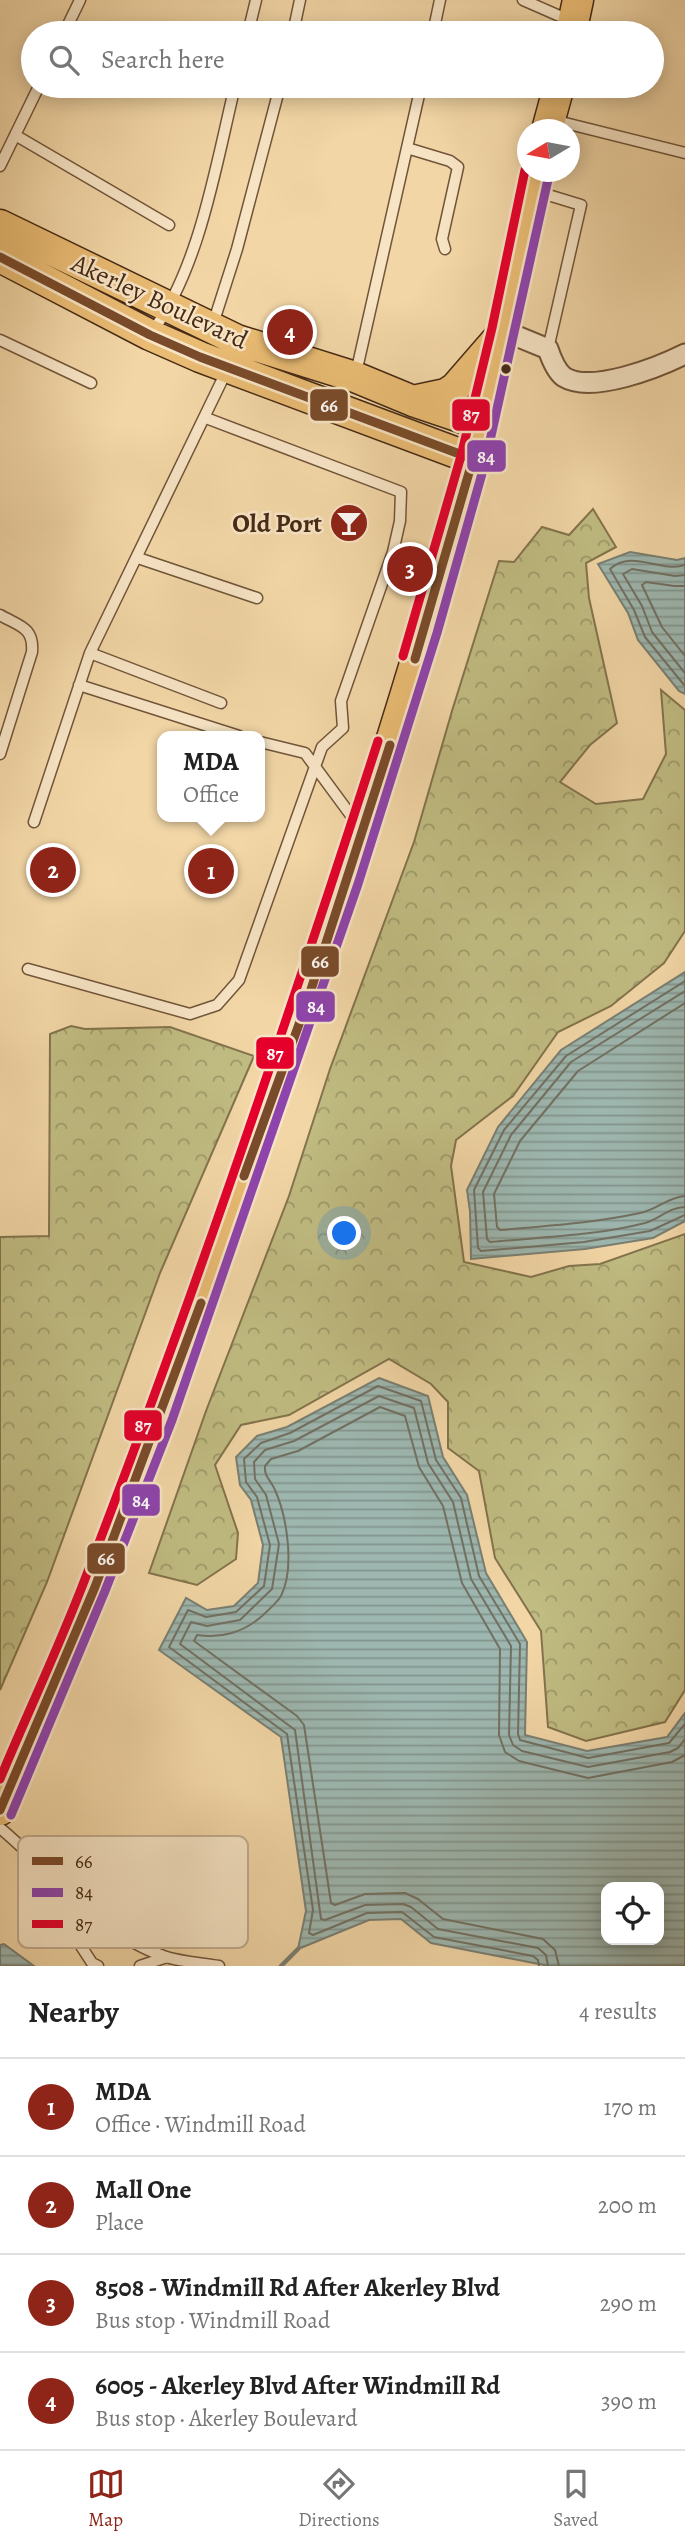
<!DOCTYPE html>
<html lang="en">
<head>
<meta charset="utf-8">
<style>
  :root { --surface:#fff; --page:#f6f6f6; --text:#222; --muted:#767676; --line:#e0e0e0; --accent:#8f2418 }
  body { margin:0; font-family:Alegreya,serif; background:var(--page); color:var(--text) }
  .controls { position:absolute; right:21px; bottom:21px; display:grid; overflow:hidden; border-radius:14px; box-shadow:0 4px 18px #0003 }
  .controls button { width:63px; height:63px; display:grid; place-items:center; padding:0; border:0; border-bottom:2px solid var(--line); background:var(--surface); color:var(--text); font:35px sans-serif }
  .compass { position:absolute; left:517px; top:119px; width:63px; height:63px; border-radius:50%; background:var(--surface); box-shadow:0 4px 18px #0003; rotate:260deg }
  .you { position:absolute; left:345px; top:1234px; width:24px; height:24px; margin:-18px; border:5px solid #fff; border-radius:50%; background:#1a73e8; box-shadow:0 0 0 10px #1a73e833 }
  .badge { display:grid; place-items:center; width:46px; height:46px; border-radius:50%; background:var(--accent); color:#fff; font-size:23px; font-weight:700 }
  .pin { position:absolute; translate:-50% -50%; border:4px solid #fff; box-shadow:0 2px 7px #0006 }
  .popup { position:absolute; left:157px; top:731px; width:108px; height:91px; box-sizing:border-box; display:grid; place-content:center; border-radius:14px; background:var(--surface); filter:drop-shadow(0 2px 5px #0005); font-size:23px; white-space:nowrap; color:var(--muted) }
  .popup b { font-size:26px; color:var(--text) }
  .popup::after { content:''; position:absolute; left:50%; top:100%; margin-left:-14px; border:14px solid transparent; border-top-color:var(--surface) }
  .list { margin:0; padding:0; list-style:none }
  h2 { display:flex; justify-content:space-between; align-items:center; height:91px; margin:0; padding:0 28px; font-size:30px }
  h2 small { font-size:23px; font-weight:400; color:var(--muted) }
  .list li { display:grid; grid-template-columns:46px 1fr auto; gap:21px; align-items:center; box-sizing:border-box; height:98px; padding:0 28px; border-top:2px solid var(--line) }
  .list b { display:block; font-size:26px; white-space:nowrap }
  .list p { margin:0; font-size:23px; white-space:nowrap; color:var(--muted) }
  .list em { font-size:23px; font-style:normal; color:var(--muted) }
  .icon { flex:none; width:38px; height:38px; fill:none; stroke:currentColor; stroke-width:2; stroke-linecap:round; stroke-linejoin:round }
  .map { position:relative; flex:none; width:685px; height:1966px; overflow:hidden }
  .search { position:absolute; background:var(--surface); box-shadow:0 4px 18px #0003; left:21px; right:21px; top:21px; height:77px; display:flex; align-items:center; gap:18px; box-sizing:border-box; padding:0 24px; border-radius:38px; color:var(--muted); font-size:26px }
  .sheet { height:483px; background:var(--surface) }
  nav { display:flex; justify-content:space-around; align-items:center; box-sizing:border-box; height:98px; border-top:2px solid var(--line); background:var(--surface); font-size:19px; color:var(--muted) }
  nav a { display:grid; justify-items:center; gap:4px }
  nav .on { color:var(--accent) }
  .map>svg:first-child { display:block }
</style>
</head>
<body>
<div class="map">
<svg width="685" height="1966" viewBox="0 0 685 1966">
  <defs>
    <pattern id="forest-crowns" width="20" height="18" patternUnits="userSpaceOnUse" patternTransform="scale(1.75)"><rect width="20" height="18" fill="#c0bc82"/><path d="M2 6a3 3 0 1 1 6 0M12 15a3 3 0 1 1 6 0" fill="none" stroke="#9e9969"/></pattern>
    <pattern id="water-rules" width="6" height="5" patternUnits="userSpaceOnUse" patternTransform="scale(1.75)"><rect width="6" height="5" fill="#9db7b0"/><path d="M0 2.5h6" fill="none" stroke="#82958e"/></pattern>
  </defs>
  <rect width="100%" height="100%" fill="#f2d6a6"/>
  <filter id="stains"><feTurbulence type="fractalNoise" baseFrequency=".00286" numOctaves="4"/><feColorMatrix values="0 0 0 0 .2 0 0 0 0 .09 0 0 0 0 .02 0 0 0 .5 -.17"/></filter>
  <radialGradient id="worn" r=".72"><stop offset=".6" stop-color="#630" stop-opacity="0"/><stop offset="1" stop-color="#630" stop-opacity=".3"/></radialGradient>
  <path fill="url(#forest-crowns)" stroke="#83734c" stroke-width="2" d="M593 509 616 547 586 563 589 598 617 723 590 745 560 782 596 804 643 799 666 754 661 690 685 710V931L664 963 611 1006 558 1032 513 1096 456 1140 451 1166 464 1262 531 1277 569 1266 600 1264 685 1234V1690L665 1722 586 1741 548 1727 541 1631 495 1558 479 1471 448 1448V1402L431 1384 389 1359 289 1415 241 1425 215 1465 238 1533 236 1559 197 1585 149 1573 206 1411 289 1196 330 1069 414 842 452 711 499 561 514 562 542 527 569 535Z
    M71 1026 85 1029 170 1027 254 1056 160 1273 47 1582 0 1690V1237L49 1236 50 1034Z"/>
  <path fill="url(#water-rules)" stroke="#7a7f72" stroke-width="2" fill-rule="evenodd" d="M630 552 677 560 685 558V694L679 691 638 640 628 613 598 564Z
    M685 972V1221L653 1238 585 1249 471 1259 470 1211 467 1190 498 1127 561 1050Z
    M379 1378 428 1396 443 1457 467 1495 486 1573 527 1642 525 1735 587 1751 667 1737 685 1713V1966H549L431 1943 401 1919 369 1920 298 1949 306 1911 281 1737 159 1650 186 1598 207 1610 234 1606 258 1583 263 1545 251 1500 240 1485 236 1457 257 1436 287 1427ZM606 1887H659V1940H606Z
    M4 1944 34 1966H0V1945Z"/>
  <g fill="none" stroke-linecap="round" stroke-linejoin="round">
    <path stroke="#727062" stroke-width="2" d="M685 565C660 573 632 549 610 569L634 610 645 637 685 686
      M685 575 675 576 632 569 623 574 642 606 652 632 685 673
      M685 586H674L646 582 642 585 662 627 685 656
      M685 981 566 1056 504 1130 474 1190 478 1248 481 1251 584 1242 650 1231 685 1215
      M685 991 571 1062 511 1135 483 1192 487 1239 490 1242C541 1237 595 1236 645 1223 659 1219 670 1207 685 1207
      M685 1003 578 1071 520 1141 494 1194 497 1227 500 1230C547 1226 594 1223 640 1213 656 1210 668 1197 685 1196
      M539 1966 538 1960 533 1956 434 1937 402 1912 367 1913 313 1935 309 1933 313 1910 287 1734 169 1647 188 1610 206 1617 236 1612 264 1586 270 1545 257 1497 246 1482 244 1459 261 1443 290 1433 378 1386 421 1401 436 1460 461 1498 479 1576 520 1644 518 1734 520 1740 588 1758 669 1743 685 1724
      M548 1966 546 1955 538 1948 438 1929 411 1907 403 1904 365 1905 325 1920 321 1919 295 1730 180 1644 191 1622 207 1626 240 1620 272 1589 279 1544 266 1495 255 1479 254 1462 265 1450 294 1441 379 1396 414 1408 428 1463 453 1502 471 1579 511 1646 509 1735 513 1745 522 1751 588 1767 670 1752 678 1748 685 1739
      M559 1966 555 1950 543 1939 443 1919 418 1899 405 1893 365 1894 335 1905 331 1903 304 1725 297 1716 194 1641 197 1635C221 1639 244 1632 262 1616 268 1610 276 1604 281 1596 295 1568 287 1517 275 1490 271 1480 264 1477 265 1466L271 1459 298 1451 380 1407 405 1416 419 1467 443 1506 462 1583 500 1649 499 1735 505 1752 519 1761 588 1778 672 1762 685 1755"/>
    <path stroke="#7a7f72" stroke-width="4.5" d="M281 1966 298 1949"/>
    <defs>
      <path id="service" d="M523 0 571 21
        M64 33 80 0
        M248 33 256 0
        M293 33 300 0
        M433 33 440 0
        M553 120 685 153
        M15 135 169 225
        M407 148 450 161 458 167 442 239 445 249
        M0 166 39 86
        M535 191 581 205 548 349
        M213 324 237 249 280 86
        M152 332C200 267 216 164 235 86
        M0 340 91 383
        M356 373 421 86
        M138 558 257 598
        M0 615C19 626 34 627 32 652L0 754
        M90 653 221 703
        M79 685 239 736
        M260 742 305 753 358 825
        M34 822 90 653 227 370
        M28 969 190 1014 217 1005 239 980 322 747 343 728 341 701 393 552 400 521 401 492 206 418
        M0 1828C53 1872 99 1935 166 1957 183 1962 202 1963 219 1966
        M98 1966 92 1963 81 1946 82 1935 101 1920
        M140 1966 167 1957"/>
      <path id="minor" d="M504 331 548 349C551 358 556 371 564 377 592 394 659 367 685 354"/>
      <path id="primary" d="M571 33 578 0
        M547 130 559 86
        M0 225 237 340 355 377 413 401 481 424
        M0 257 150 335 200 357 473 459
        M413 401 446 394 455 388 501 335
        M0 1810C64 1661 126 1512 181 1359 209 1283 234 1206 261 1130 338 909 413 686 473 460 498 364 513 267 537 172"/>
    </defs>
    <use href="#service" stroke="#715539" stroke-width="13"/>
    <use href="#minor" stroke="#715539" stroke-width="23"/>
    <use href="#primary" stroke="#462a15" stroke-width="33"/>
    <use href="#service" stroke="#f7e4c5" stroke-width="10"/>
    <use href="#minor" stroke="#f7e4c5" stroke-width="19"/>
    <use href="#primary" stroke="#e9bb73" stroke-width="30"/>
    <defs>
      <path id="bus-1" d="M0 257 150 335 200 357 473 459 415 659
        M244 1176 306 1005 390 745
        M0 1810 95 1587 201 1303"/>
      <path id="bus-2" d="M11 1815 105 1591 172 1420 358 884 437 633 485 463 549 175"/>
      <path id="bus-3" d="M403 656 461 456 492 328 525 170
        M0 1779C28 1712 59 1647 85 1579 192 1303 287 1023 378 741"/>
    </defs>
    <use href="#bus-1" stroke="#f7e4c5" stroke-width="14"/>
    <use href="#bus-2" stroke="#f7e4c5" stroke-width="14"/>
    <use href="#bus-3" stroke="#f7e4c5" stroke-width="14"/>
    <use href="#bus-1" stroke="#7a4b2a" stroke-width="9"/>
    <use href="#bus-2" stroke="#8e44ad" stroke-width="9"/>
    <use href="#bus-3" stroke="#e4002b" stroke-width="9"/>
  </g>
  <defs>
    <symbol id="bar-disc" viewBox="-11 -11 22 22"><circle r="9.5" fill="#8f2418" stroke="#f7e4c5"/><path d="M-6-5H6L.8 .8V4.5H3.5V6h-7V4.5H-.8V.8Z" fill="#fff"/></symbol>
  </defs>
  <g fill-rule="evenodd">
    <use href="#bar-disc" x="327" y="501" width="44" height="44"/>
  </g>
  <circle fill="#462a15" stroke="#f7e4c5" stroke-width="2.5" cx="506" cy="369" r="6"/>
  <g text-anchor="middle" stroke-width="5" stroke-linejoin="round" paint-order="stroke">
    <g font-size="26" fill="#462a15" stroke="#f7e4c5">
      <text transform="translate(160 301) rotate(25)" y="9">Akerley Boulevard</text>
    </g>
    <g font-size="26" font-weight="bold" fill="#462a15" stroke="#f7e4c5" text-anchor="end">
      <text x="322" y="532">Old Port</text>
    </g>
  </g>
  <rect x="18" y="1836" width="230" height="112" rx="10" fill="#f7e4c5" stroke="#c2ac90" stroke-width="2"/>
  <rect x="32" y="1857" width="31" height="8" fill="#7a4b2a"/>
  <rect x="32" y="1888" width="31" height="9" fill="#8e44ad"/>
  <rect x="32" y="1920" width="31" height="8" fill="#e4002b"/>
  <g font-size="19" fill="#462a15">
    <text x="75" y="1868">66</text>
    <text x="75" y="1899">84</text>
    <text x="75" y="1931">87</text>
  </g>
  <g stroke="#f7e4c5" stroke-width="2.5">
    <rect x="309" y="388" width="40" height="34" rx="7" fill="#7a4b2a"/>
    <rect x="451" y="398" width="40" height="34" rx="7" fill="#e4002b"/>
    <rect x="466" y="439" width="41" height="34" rx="7" fill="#8e44ad"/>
    <rect x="300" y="945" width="40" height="33" rx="7" fill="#7a4b2a"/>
    <rect x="295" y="990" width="41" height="33" rx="7" fill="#8e44ad"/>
    <rect x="255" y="1036" width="40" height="34" rx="7" fill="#e4002b"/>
    <rect x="123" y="1409" width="40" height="33" rx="7" fill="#e4002b"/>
    <rect x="121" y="1483" width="40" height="34" rx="7" fill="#8e44ad"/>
    <rect x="86" y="1542" width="40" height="33" rx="7" fill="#7a4b2a"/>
  </g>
  <g font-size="19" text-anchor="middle" font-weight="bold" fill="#fff">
    <text x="329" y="412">66</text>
    <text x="471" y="421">87</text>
    <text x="486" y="463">84</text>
    <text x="320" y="968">66</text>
    <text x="316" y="1013">84</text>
    <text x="275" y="1060">87</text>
    <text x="143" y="1432">87</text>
    <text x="141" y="1507">84</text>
    <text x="106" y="1565">66</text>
  </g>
  <rect width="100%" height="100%" filter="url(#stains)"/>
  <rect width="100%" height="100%" fill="url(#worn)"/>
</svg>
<div class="controls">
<button><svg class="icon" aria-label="locate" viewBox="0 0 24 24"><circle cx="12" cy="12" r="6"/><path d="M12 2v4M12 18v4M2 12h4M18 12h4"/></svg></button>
</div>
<svg class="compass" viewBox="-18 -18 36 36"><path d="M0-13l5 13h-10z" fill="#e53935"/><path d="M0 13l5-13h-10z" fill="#767676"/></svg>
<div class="you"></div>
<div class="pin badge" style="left:211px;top:871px">1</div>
<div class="popup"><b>MDA</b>Office</div>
<div class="pin badge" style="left:53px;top:870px">2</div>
<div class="pin badge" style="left:410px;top:569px">3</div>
<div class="pin badge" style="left:290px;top:332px">4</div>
<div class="search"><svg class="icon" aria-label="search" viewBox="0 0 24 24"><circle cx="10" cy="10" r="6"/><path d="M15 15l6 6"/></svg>Search here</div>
</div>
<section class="sheet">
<h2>Nearby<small>4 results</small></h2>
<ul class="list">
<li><span class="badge">1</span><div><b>MDA</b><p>Office · Windmill Road</p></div><em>170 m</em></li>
<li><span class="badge">2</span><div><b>Mall One</b><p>Place</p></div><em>200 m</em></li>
<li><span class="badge">3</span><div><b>8508 - Windmill Rd After Akerley Blvd</b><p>Bus stop · Windmill Road</p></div><em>290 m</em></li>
<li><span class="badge">4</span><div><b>6005 - Akerley Blvd After Windmill Rd</b><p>Bus stop · Akerley Boulevard</p></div><em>390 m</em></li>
</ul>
</section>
<nav>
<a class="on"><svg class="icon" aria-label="map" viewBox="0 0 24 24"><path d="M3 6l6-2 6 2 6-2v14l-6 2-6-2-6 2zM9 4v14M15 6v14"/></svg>Map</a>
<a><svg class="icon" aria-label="directions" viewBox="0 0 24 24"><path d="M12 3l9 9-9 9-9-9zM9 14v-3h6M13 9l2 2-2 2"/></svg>Directions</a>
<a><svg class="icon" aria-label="saved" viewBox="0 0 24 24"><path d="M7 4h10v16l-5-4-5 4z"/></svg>Saved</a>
</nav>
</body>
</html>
